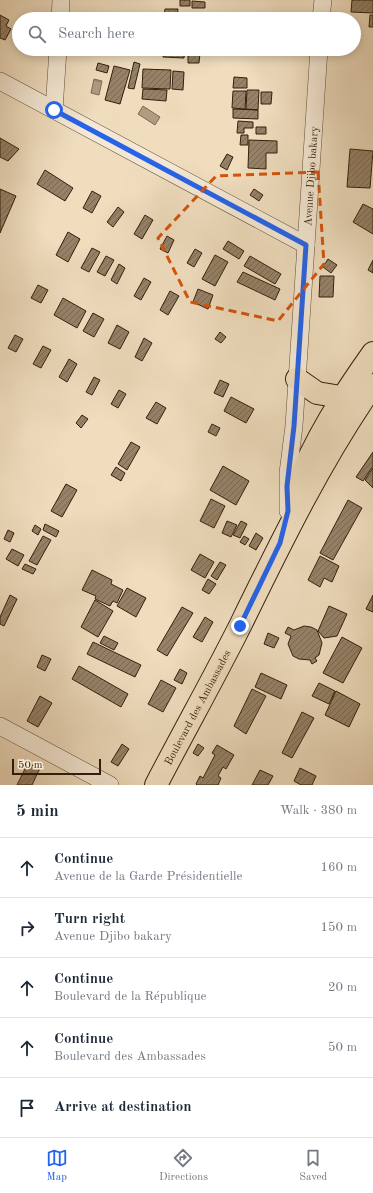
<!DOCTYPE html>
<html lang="en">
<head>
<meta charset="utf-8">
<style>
  :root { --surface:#fff; --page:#f2f2f3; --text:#1f2937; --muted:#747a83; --line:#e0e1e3; --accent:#2563eb }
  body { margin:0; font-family:"Old Standard TT",serif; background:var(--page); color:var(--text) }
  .scale { position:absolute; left:12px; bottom:10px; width:89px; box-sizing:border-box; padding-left:4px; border:2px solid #341f0c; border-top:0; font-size:11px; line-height:14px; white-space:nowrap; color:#341f0c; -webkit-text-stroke:3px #f5e9d5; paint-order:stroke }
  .stop { position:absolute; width:12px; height:12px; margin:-9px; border:3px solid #2563eb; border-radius:50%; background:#fff }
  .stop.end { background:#2563eb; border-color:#fff; box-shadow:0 1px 4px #0008 }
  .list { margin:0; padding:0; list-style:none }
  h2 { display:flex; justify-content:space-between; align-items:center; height:52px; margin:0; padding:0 16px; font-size:17px }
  h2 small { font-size:13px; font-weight:400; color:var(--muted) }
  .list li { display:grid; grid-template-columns:26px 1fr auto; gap:12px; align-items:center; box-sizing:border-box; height:60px; padding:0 16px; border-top:1px solid var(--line) }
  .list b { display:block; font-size:15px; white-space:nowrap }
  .list p { margin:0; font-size:13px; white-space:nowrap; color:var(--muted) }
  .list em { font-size:13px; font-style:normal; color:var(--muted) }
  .icon { flex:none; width:22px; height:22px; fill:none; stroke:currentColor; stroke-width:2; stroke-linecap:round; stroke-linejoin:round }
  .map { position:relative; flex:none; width:373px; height:785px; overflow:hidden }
  .search { position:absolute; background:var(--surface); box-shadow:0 2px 10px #0003; left:12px; right:12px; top:12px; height:44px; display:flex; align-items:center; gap:10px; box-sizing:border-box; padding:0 14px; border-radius:22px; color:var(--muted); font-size:15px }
  .sheet { height:352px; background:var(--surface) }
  nav { display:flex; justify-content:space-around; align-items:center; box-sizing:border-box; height:56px; border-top:1px solid var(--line); background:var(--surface); font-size:11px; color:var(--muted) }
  nav a { display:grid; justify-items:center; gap:2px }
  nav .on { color:var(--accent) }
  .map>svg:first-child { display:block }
</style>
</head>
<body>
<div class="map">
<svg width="373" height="785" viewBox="0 0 373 785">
  <defs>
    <pattern id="water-ripples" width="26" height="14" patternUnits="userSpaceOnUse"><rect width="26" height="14" fill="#af9c81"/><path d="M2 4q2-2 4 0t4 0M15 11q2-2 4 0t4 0" fill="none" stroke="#8f7f68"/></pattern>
    <pattern id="building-hatch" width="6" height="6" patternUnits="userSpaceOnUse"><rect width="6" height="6" fill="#958269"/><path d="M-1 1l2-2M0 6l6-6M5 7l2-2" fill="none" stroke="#7a6a55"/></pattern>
  </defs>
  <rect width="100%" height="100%" fill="#efddbe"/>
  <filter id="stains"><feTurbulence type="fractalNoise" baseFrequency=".005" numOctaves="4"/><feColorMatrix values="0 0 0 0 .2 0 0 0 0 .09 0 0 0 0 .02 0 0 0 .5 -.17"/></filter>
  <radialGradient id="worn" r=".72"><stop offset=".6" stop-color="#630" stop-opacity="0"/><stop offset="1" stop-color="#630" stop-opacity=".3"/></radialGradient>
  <path fill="url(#water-ripples)" stroke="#7e6a52" d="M94 79 102 81 99 95 91 93Z
    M143 106 160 117 155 125 138 114Z"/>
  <path fill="url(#building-hatch)" stroke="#341f0c" d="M180 0H190V6H180Z
    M352 0H373V13L351 12Z
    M192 1 205 2V8H192Z
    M165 9H178L177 17H164Z
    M0 15 9 20 6 26 11 29 5 40 0 38Z
    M370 15H373V27H369Z
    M126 49H135V51H126Z
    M164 49H185L184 58 163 57Z
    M188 52 200 53 199 63H188Z
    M134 62 140 64 134 89 128 88Z
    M98 63 109 66 107 73 96 70Z
    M114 66 130 70 120 104 105 100Z
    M143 69 171 70 170 89 142 88Z
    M173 71 184 72 183 90 172 89Z
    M234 77 247 78V88H233Z
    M143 89 167 90 166 101 142 99Z
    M247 90H259L258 110 246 109Z
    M233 91H246L245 109 232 108Z
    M261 92H272L271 104H261Z
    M233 109 258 110V119L233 118Z
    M238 121 253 122V128H244V133H237Z
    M256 127H266V134H256Z
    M241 135H248V145H240Z
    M0 138 19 149 8 161 0 157Z
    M249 140 277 141V153H266V169L248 168Z
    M350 149 373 151 370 188 347 187Z
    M227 154 233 157 227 170 220 166Z
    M45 170 73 188 65 201 37 184Z
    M0 189 16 196 0 233Z
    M254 189 263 195 259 201 250 195Z
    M92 191 101 196 92 213 83 208Z
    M363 204 373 209V234L353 222Z
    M118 207 124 212 113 227 107 222Z
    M145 215 153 220 142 239 134 234Z
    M68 232 80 239 68 262 56 255Z
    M167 236 174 240 168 253 160 249Z
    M228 241 244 251 239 259 223 249Z
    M92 248 100 252 89 272 81 268Z
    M195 249 202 253 194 267 187 263Z
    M215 255 228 262 215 286 202 279Z
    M106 256 114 260 105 276 97 272Z
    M250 256 281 274 275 284 244 266Z
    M328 259 337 265 331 273 323 267Z
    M373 260V273L368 270Z
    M119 264 125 268 117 284 111 280Z
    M243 272 280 289 275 300 237 282Z
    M320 276H334L333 297H319Z
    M144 278 151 282 141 300 134 296Z
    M38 285 48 290 41 303 31 298Z
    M198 289 213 295 208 309 193 302Z
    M170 291 179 296 168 315 160 310Z
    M63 298 86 311 77 328 54 315Z
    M93 313 104 319 94 337 83 331Z
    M117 325 129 332 120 349 108 343Z
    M220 332 226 337 221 343 215 339Z
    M15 335 23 339 16 352 8 348Z
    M144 338 152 343 142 361 135 357Z
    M43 346 51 350 41 368 33 364Z
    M69 359 77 364 67 382 59 377Z
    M94 377 100 380 92 395 86 392Z
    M220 380 229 384 223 397 214 393Z
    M119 390 126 394 118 408 111 404Z
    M231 397 254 409 246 423 224 411Z
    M156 402 166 408 157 424 146 418Z
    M82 415 88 419 81 428 76 423Z
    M212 424 220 428 216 436 208 432Z
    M131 442 140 447 127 470 118 464Z
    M373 452V466L363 481 356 477Z
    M223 466 249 481 236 505 210 490Z
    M116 467 125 473 121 481 111 475Z
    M373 468V488L365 480Z
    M66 484 77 490 62 517 51 511Z
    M211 499 225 506 214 528 200 521Z
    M348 500 362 508 333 560 320 553Z
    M227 521 237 525 231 537 222 533Z
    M241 521 247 524 240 538 233 535Z
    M45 524 59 531 56 537 43 530Z
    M35 525 41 529 38 535 32 531Z
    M8 530 14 533 10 542 4 539Z
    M256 533 263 538 256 550 249 546Z
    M43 536 51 540 37 565 29 561Z
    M244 536 249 539 245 545 240 542Z
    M12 549 24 555 18 566 6 559Z
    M200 554 214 562 205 578 191 570Z
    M320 556 339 566 332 582 324 578 320 587 308 580Z
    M220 562 226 565 217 580 211 576Z
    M25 564 36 569 33 574 22 569Z
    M92 570 112 580 111 584 123 590 117 603 113 601 110 606 95 599 96 596 82 590Z
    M208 579 216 584 209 594 202 590Z
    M127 588 146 598 136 617 117 606Z
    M10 595 17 599 4 626 0 624V617Z
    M373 595V612L366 609Z
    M95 600 113 611 98 637 81 627Z
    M329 606 347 614 337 636 324 638 318 631Z
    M182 607 193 613 167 656 157 650Z
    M205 617 213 622 202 642 193 637Z
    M304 626 311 627 317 630 322 643 319 655 315 658 317 661 312 664 310 660 299 659 293 656 288 644 291 636 285 633 288 627 294 630Z
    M268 633 279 638 274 648 264 644Z
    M104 636 118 643 114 650 100 643Z
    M342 637 362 648 343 683 323 673Z
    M93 642 141 665 135 677 87 654Z
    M42 655 51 659 45 671 37 667Z
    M79 666 128 694 121 707 72 679Z
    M180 669 187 673 182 684 174 680Z
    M261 673 287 685 281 699 255 687Z
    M161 680 176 688 163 712 148 704Z
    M319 683 335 691 329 704 312 696Z
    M252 689 266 696 246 734 234 726Z
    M336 691 360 704 349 727 325 715Z
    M40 696 52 703 38 727 27 721Z
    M302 712 314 718 292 758 282 753Z
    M122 744 129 749 118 766 111 762Z
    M198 744 204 748 198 756 193 753Z
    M217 745 234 755 226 769 223 767 218 776 221 778 218 785H197L196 784 200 776 203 778 215 755 212 753Z
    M28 763 40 768 32 785H17Z
    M300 768 316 776 312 785H301L294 781Z
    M260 770 273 776 268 785H252Z"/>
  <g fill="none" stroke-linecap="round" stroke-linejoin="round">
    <defs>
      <g id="minor">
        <path d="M60 19 61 0"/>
        <path d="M321 19 323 0"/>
        <path d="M0 81 306 245"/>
        <path d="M54 110 58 49"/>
        <path id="s1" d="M294 515 288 511V473L294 426 319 49"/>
        <path d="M0 726 110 785"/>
      </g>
      <g id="major">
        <path d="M297 379 317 393 341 397 353 404"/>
        <path d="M295 490C315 439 341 398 373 353"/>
        <path id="s2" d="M156 785C184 731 214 678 241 624 281 542 321 460 373 385"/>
      </g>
    </defs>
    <use href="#minor" stroke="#634e38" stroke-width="18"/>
    <use href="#major" stroke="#341f0c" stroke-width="24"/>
    <use href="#minor" stroke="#f5e9d5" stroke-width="17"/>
    <use href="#major" stroke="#efddbe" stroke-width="22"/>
  </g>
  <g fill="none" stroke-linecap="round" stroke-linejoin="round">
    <path stroke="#2563eb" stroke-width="5" d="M54 110 306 245 294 426 287 486 288 511 280 543 240 626"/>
  </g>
  <path fill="none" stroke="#d6530c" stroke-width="3" stroke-dasharray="8 5" stroke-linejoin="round" d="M318 172 324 264 278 321 190 302 158 238 216 176Z"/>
  <g text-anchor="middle" stroke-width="4" stroke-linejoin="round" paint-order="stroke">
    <g font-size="11" fill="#341f0c" stroke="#f5e9d5">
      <text dy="4" stroke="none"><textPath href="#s1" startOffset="343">Avenue Djibo bakary</textPath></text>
      <text dy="4" stroke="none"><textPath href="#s2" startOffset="88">Boulevard des Ambassades</textPath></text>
    </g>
  </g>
  <rect width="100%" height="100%" filter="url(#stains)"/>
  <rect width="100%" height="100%" fill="url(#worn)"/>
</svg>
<div class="scale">50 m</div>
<div class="stop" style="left:54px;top:110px"></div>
<div class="stop end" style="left:240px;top:626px"></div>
<div class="search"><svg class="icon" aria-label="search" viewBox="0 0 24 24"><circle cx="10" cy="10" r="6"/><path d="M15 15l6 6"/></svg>Search here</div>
</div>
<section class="sheet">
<h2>5 min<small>Walk · 380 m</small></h2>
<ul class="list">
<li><svg class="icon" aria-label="ahead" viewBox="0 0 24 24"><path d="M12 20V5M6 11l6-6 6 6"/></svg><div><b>Continue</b><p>Avenue de la Garde Présidentielle</p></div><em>160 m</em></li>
<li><svg class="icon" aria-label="right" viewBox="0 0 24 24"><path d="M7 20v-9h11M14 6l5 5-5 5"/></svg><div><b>Turn right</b><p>Avenue Djibo bakary</p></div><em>150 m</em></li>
<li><svg class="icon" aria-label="ahead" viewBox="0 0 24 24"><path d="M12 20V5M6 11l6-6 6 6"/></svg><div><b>Continue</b><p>Boulevard de la République</p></div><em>20 m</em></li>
<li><svg class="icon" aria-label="ahead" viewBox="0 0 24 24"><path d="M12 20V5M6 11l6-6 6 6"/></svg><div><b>Continue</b><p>Boulevard des Ambassades</p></div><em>50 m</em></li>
<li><svg class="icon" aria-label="arrive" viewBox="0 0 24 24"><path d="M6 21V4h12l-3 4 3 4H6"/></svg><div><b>Arrive at destination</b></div></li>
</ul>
</section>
<nav>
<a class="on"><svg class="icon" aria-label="map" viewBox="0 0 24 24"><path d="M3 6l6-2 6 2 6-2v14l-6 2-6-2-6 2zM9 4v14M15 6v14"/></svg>Map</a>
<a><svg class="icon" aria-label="directions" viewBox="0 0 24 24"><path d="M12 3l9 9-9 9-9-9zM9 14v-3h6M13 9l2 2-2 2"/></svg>Directions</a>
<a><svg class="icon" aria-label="saved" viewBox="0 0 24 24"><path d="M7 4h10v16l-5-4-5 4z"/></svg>Saved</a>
</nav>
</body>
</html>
